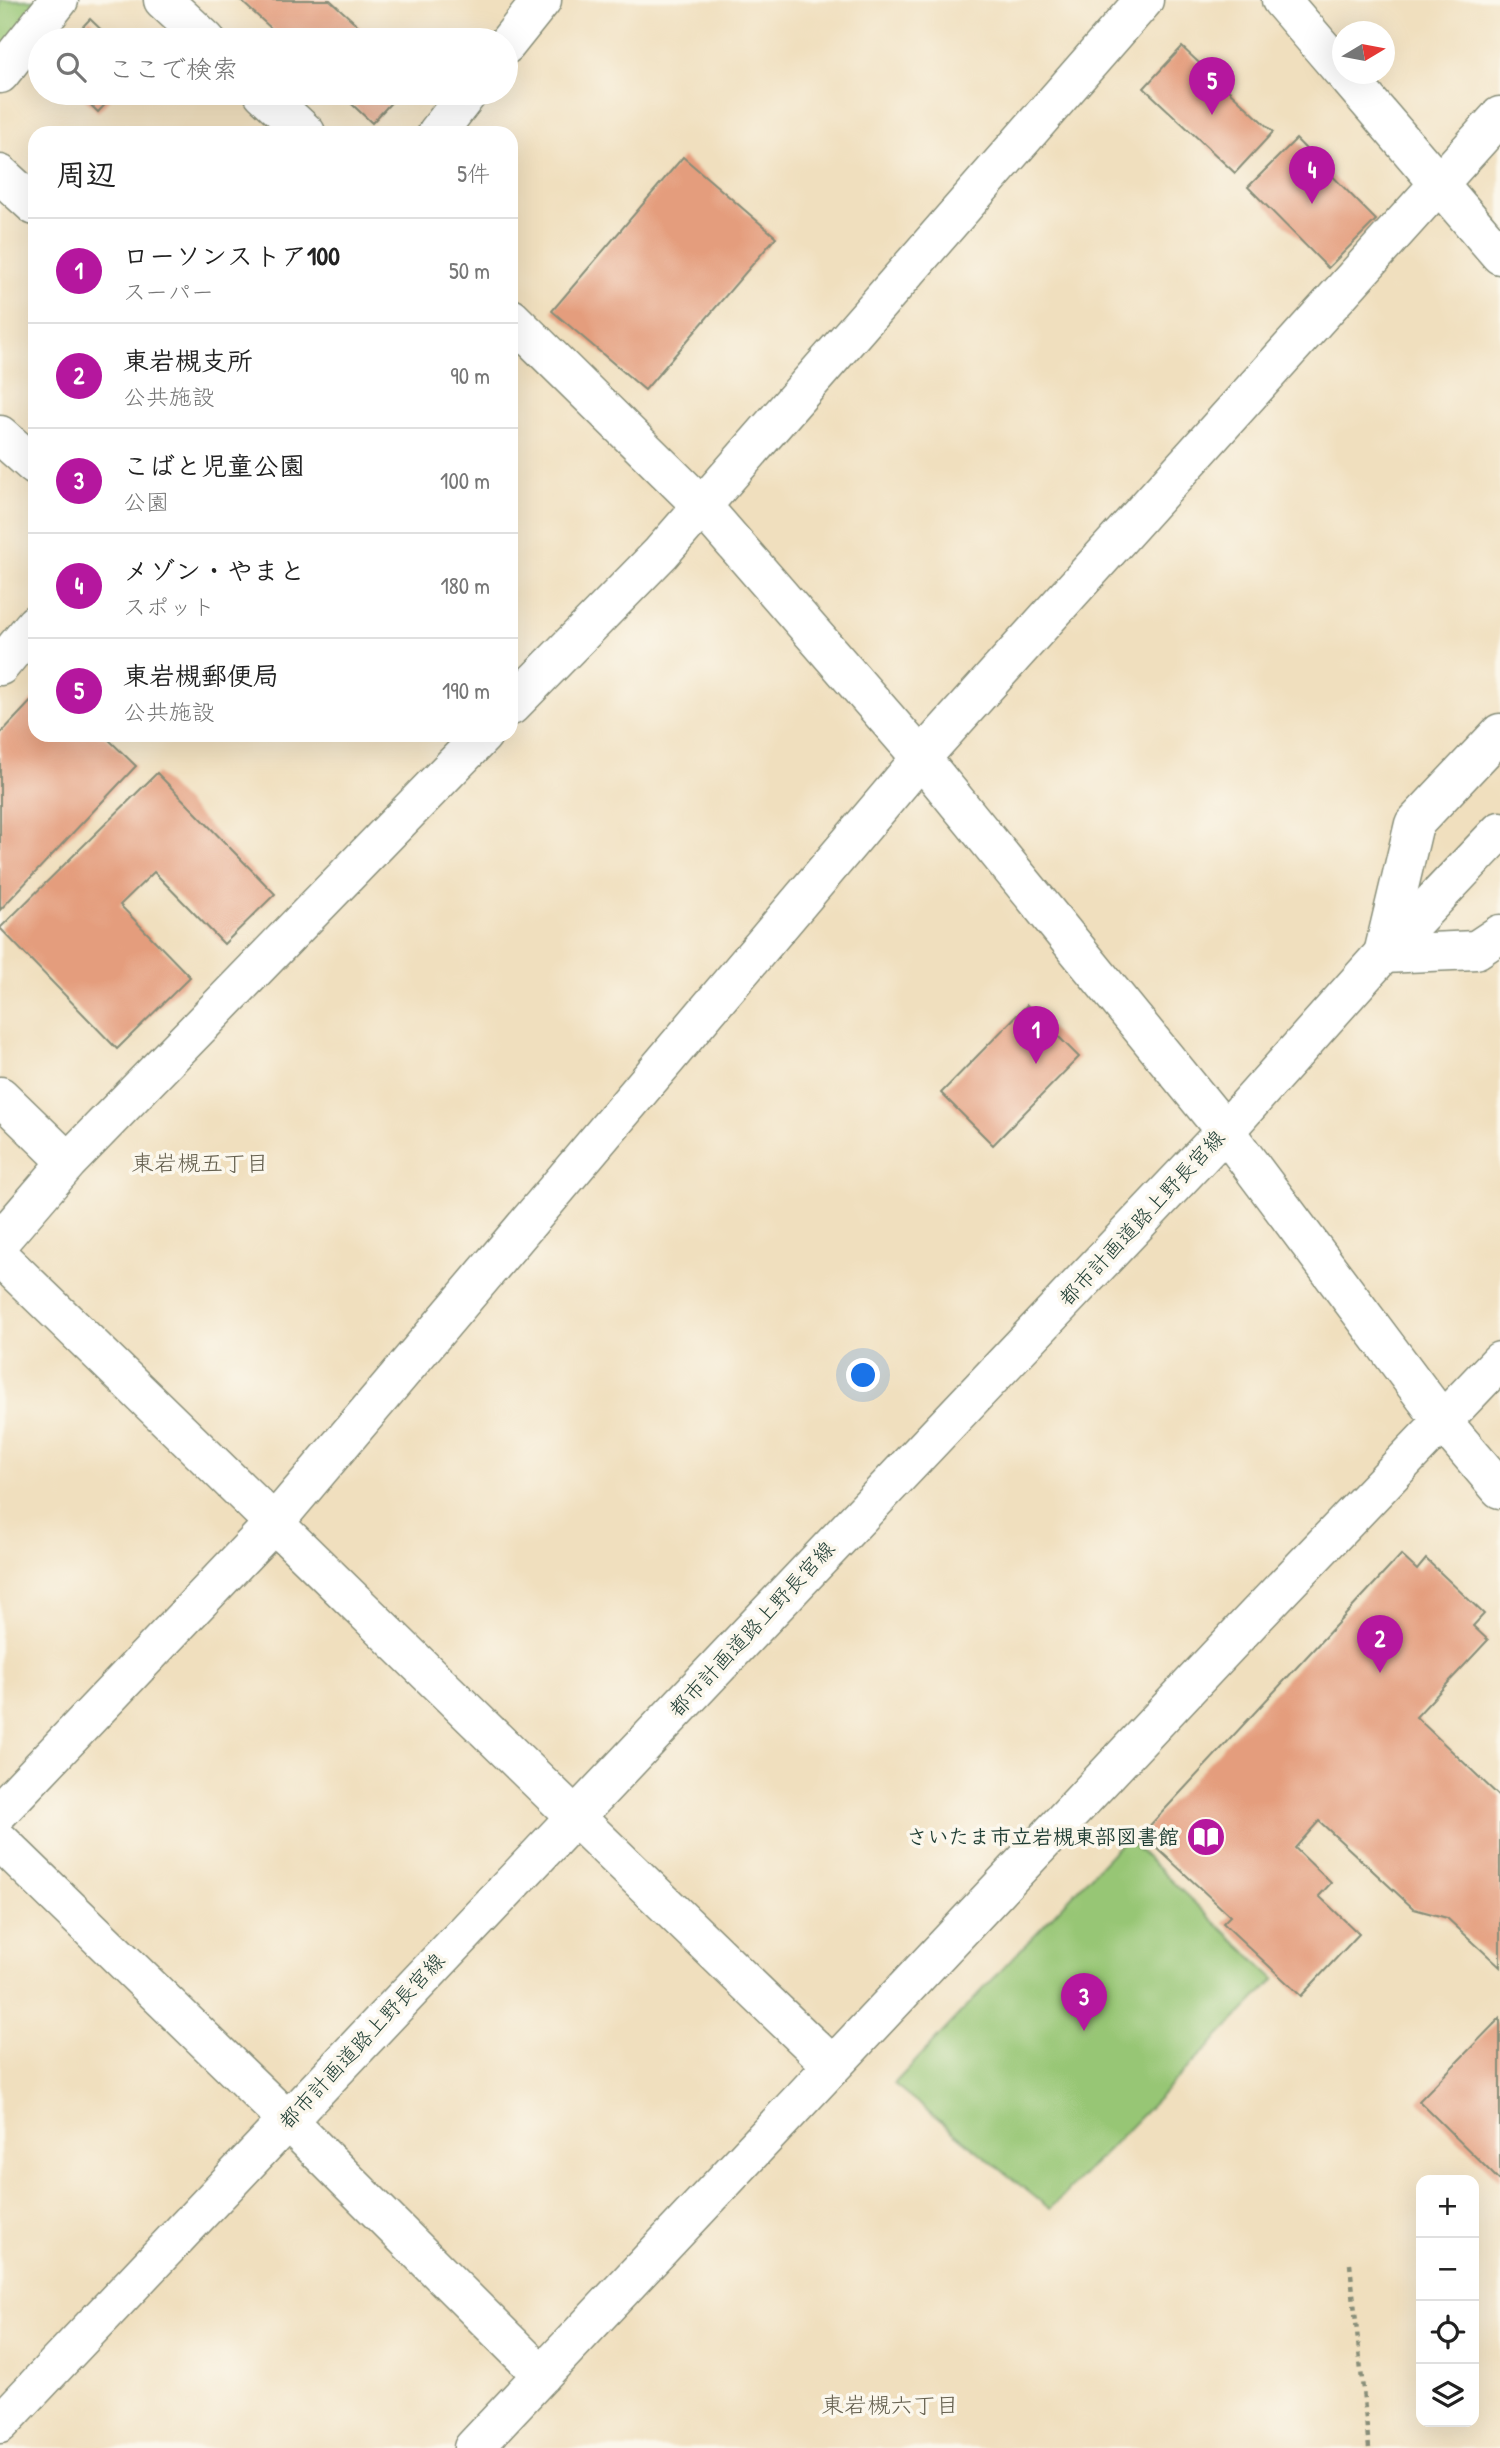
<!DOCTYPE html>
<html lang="ja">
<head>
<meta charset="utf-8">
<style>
  :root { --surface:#fff; --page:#f2f2f2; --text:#222; --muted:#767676; --line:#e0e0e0; --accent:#b5179e }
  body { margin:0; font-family:"Patrick Hand","Klee One",sans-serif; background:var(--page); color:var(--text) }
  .controls { position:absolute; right:21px; bottom:21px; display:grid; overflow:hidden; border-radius:14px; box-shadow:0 7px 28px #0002 }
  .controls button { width:63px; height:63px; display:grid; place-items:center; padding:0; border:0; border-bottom:2px solid var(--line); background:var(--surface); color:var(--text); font:35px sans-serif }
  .compass { position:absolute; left:1332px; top:21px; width:63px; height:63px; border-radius:50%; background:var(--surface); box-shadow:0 7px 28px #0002; rotate:80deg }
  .you { position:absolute; left:864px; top:1376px; width:24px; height:24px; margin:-18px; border:5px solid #fff; border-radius:50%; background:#1a73e8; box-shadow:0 0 0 10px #1a73e833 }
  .badge { display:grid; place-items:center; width:46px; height:46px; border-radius:50%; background:var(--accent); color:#fff; font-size:23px; font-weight:700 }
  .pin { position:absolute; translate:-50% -58px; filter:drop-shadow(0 2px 4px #0008) }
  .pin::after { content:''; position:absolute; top:37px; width:24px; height:21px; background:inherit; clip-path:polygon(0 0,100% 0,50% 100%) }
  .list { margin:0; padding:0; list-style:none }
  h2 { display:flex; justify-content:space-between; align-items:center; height:91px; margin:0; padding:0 28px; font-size:30px }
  h2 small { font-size:23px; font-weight:400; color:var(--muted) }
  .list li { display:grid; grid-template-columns:46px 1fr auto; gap:21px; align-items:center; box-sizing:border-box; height:105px; padding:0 28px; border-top:2px solid var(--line) }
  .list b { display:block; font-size:26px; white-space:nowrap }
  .list p { margin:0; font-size:23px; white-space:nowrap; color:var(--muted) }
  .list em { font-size:23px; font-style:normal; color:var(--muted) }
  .icon { flex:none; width:38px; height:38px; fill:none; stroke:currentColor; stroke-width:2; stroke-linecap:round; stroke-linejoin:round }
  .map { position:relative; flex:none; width:1500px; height:2448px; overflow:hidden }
  .search { position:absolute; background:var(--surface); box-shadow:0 7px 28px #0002; left:28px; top:28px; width:490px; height:77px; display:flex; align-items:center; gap:18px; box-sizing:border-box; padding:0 24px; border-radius:38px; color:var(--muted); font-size:26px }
  .panel { position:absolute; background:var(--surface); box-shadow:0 7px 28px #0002; left:28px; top:126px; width:490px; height:616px; border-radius:21px }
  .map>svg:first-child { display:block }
</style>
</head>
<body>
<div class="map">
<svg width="1500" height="2448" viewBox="0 0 1500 2448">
  <rect width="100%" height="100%" fill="#fbf7ec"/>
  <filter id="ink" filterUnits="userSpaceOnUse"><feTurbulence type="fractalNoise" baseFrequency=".0143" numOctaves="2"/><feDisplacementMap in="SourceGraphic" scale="14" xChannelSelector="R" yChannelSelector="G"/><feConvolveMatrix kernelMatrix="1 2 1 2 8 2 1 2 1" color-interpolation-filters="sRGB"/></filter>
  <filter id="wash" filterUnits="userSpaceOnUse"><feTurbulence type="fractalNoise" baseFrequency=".00686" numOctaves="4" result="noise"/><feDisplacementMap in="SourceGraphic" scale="28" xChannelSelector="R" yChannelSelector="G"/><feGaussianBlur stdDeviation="1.57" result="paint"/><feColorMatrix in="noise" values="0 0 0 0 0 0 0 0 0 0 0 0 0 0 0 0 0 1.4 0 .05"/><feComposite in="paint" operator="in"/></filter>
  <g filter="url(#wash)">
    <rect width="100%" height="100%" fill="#f0dfbe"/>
    <path fill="#97c675" stroke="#5b8254" stroke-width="2" d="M0 0H43L0 58Z
      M1126 1838 1275 1979 1050 2209 894 2084Z"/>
    <g id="blocks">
      <path fill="#e49d7d" d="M240 0H330L374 40H284Z
        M90 19 112 40H70Z
        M1182 47 1273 132 1235 173 1144 88Z
        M78 93H116L98 112Z
        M340 93H400L372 123Z
        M1296 139 1376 220 1328 268 1248 187Z
        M683 157 776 237 645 390 552 311Z
        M35 697V735H104L136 766 0 910V734Z
        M157 773 275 894 224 944 154 872 120 905 190 977 117 1049 0 928Z
        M1027 1005 1079 1057 993 1145 941 1093Z
        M1401 1555 1417 1570 1426 1559 1484 1614 1473 1626 1488 1640 1416 1717 1500 1797V1967L1447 1918 1414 1909 1319 1821 1295 1848 1331 1883 1319 1896 1359 1934 1301 1996 1223 1923 1230 1916 1142 1834Z
        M1500 2018V2181L1419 2101Z"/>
    </g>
  </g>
  <g filter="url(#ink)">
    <use href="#blocks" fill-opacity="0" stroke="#888e79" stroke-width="2"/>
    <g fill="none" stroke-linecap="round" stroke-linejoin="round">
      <defs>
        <path id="minor" d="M163 0 206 40
          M1281 0 1342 71
          M506 45 542 0
          M0 74 59 0
          M1345 74 1500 255
          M263 93 306 133
          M437 133 468 93
          M0 174 35 206
          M511 318 702 506 661 553 511 706
          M0 435 35 466
          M0 666 35 624
          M1500 733 1414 824 1383 954 1476 950 1500 934
          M0 1096 68 1162
          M1225 1131 1443 1422 1500 1489
          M0 1241 68 1162 483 735
          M0 1257C278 1525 553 1798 832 2065
          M0 1811 275 1522 921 758 1500 116
          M0 1841 287 2120 542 2375
          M473 2448 1253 1619 1500 1361"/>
        <path id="tertiary" d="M1144 0 702 506 921 758 1225 1131
          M0 2424 1225 1131 1383 954 1500 831"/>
      </defs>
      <use href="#minor" stroke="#888e79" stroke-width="41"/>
      <use href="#tertiary" stroke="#888e79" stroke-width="41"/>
      <path stroke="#888e79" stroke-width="4.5" stroke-dasharray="5 5" stroke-linecap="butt" d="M1350 2264 1369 2448"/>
      <use href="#minor" stroke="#fff" stroke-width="38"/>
      <use href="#tertiary" stroke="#fff" stroke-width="38"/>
    </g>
  </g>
  <defs>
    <symbol id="library-disc" viewBox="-11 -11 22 22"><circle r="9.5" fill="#b5179e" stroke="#fbf7ec"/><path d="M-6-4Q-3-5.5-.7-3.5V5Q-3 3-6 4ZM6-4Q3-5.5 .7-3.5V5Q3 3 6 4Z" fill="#fff"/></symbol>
  </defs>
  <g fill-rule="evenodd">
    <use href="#library-disc" x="1184" y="1815" width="44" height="44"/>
  </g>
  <g text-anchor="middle" stroke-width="7" stroke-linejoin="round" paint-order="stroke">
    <g font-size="21" fill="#1f3d34" stroke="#fbf7ec">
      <text transform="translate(1142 1218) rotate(-47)" y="7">都市計画道路上野長宮線</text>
      <text transform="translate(752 1629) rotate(-47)" y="7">都市計画道路上野長宮線</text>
      <text transform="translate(362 2041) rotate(-47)" y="7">都市計画道路上野長宮線</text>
    </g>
    <g font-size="21" font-weight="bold" fill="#1f3d34" stroke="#fbf7ec" text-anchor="end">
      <text x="1179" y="1844">さいたま市立岩槻東部図書館</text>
    </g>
    <g font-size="23" fill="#645f4e" stroke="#fbf7ec">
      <text x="200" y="1171">東岩槻五丁目</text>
      <text x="890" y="2413">東岩槻六丁目</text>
    </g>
  </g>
</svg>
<div class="controls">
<button>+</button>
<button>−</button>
<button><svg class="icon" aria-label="locate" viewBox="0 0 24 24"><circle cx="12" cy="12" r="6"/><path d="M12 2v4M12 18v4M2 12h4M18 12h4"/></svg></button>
<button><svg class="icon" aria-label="layers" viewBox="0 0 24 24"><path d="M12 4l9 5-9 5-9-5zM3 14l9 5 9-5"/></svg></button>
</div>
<svg class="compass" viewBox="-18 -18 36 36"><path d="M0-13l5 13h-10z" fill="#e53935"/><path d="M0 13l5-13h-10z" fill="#767676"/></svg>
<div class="you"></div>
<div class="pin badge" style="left:1036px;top:1064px">1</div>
<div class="pin badge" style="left:1380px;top:1673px">2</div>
<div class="pin badge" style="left:1084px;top:2031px">3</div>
<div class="pin badge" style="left:1312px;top:204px">4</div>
<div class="pin badge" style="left:1212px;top:115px">5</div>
<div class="search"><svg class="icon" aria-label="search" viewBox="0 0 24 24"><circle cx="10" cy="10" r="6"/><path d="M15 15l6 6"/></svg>ここで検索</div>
<section class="panel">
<h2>周辺<small>5件</small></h2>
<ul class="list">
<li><span class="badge">1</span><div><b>ローソンストア100</b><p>スーパー</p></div><em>50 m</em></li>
<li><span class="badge">2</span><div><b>東岩槻支所</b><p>公共施設</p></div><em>90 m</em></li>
<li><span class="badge">3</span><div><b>こばと児童公園</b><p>公園</p></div><em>100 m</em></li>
<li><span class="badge">4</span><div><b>メゾン・やまと</b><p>スポット</p></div><em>180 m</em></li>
<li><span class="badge">5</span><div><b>東岩槻郵便局</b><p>公共施設</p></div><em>190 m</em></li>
</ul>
</section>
</div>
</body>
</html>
